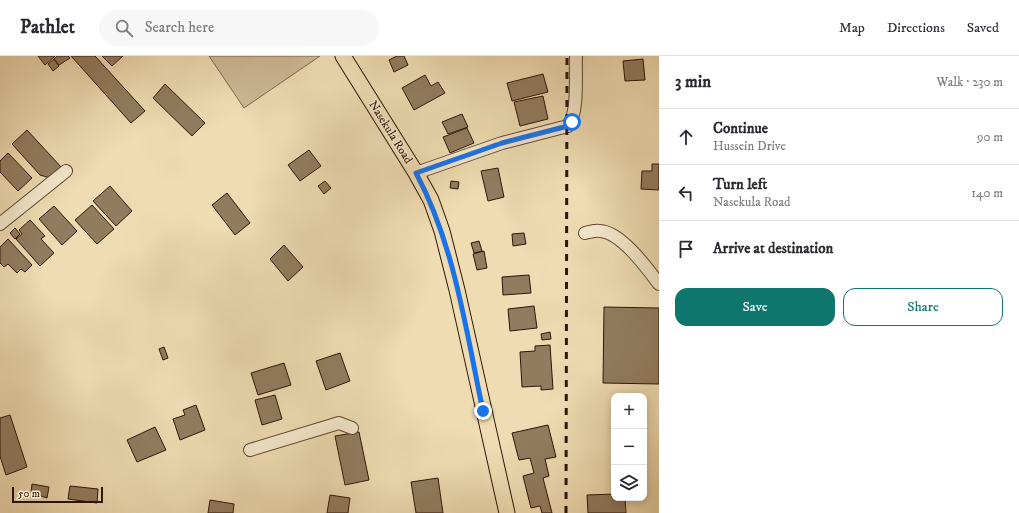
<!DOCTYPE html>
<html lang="en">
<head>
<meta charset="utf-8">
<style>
  :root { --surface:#fff; --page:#f7f7f7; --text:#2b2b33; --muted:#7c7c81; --line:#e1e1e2; --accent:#0f766e }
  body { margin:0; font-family:"IM FELL DW Pica",serif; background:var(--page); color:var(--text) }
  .controls { position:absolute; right:12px; bottom:12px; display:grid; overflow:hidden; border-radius:8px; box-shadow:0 2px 10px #0003 }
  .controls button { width:36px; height:36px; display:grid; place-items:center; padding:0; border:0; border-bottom:1px solid var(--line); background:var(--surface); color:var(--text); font:20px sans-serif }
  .scale { position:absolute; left:12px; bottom:10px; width:91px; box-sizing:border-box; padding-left:4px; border:2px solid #2e1508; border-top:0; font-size:11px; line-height:14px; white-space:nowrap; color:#2e1508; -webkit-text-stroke:3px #f5e8cd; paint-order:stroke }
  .stop { position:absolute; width:12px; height:12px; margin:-9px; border:3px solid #1a73e8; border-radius:50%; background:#fff }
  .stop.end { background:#1a73e8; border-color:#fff; box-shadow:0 1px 4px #0008 }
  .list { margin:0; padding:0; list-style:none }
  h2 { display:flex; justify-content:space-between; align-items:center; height:52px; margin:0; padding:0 16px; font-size:17px }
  h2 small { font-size:13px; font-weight:400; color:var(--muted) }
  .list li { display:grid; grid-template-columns:26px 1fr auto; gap:12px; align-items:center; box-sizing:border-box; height:56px; padding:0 16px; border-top:1px solid var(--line) }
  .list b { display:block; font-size:15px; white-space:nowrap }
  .list p { margin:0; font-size:13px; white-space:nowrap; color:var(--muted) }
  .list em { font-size:13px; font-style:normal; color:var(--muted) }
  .actions { display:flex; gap:8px; padding:12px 16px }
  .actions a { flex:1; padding:9px 0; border:1px solid var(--accent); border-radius:12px; text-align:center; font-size:14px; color:var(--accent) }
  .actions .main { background:var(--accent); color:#fff }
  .icon { flex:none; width:22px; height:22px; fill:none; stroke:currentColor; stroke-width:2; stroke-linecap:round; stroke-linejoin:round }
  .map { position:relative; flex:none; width:659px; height:457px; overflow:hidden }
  header { display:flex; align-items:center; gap:24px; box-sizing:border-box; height:56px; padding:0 20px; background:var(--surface); border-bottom:1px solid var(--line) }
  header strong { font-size:19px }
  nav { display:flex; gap:22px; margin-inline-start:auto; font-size:14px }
  .search { width:280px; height:36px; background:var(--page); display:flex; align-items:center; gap:10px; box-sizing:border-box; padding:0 14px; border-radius:22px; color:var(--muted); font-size:15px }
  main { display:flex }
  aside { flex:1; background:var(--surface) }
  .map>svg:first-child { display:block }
</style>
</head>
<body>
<header>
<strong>Pathlet</strong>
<div class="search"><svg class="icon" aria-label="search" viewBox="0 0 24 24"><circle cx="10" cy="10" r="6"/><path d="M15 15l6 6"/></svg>Search here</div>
<nav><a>Map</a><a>Directions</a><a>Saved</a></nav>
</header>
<main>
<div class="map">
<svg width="659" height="457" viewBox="0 0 659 457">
  <rect width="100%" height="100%" fill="#efdcb2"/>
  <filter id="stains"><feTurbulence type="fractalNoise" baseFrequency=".005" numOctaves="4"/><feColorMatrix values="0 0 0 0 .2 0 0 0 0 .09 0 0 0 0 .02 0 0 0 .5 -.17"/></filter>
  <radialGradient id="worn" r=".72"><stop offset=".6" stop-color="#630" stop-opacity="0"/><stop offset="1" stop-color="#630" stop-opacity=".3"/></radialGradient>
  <path fill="#ceba95" stroke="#7e684e" d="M209 0H320L244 52Z"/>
  <path fill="#927c60" stroke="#2e1508" d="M38 0H55L45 9Z
    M57 0H68L70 2 59 9 54 3Z
    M71 0H95L145 55 131 67Z
    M102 0H123L112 10Z
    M397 0H404L408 9 394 16 389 4Z
    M54 3 59 10 53 15 48 8Z
    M643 3 645 24 625 25 623 5Z
    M543 18 548 36 512 45 507 27Z
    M425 19 431 30 438 26 445 37 414 54 402 32Z
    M165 28 205 67 192 80 153 42Z
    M543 40 548 63 520 70 514 46Z
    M462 58 468 71 448 78 442 66Z
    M467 72 474 87 450 97 443 81Z
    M27 74 62 112 50 122 40 119 12 88Z
    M309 94 321 110 300 125 288 109Z
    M8 97 32 122 18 135 0 116V105Z
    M652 108H659V134L641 133 642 115H652Z
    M498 112 504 141 488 145 481 115Z
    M325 125 331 132 324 138 318 130Z
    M451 125 459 126 458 133 450 132Z
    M110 130 132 155 116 170 93 145Z
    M227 137 250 167 235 179 212 149Z
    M92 149 114 173 97 188 75 164Z
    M54 150 77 175 62 189 39 163Z
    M30 164 45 180 41 183 54 197 40 210 16 183 22 178 19 174Z
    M15 172 20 178 15 183 10 177Z
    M524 177 526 188 513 190 512 178Z
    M8 183 32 209 25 216 21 213 17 217 8 208 4 211 0 207V191Z
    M479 185 482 195 474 197 471 187Z
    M284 189 303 211 288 225 270 203Z
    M484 195 487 212 477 214 473 198Z
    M529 219 531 237 503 239 502 221Z
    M534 250 537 272 510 275 508 253Z
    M604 251 659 252V328L603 327Z
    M550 276 551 283 542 284 541 278Z
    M550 289 553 333 541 334V330L522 331 520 296 535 295V290Z
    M164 291 168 302 163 304 159 293Z
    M340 297 350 325 326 334 316 305Z
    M284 307 291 329 258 339 251 317Z
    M275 339 282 363 262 369 255 344Z
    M196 349 205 374 180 384 173 363 185 359 183 354Z
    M10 359 27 411 6 419 0 400V362Z
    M548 369 556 401 545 403 549 420 543 422 552 457H542L540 450 531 452 523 420 534 417 530 402 519 404 512 377Z
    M155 371 166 394 137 406 127 384Z
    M359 376 369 424 345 429 335 380Z
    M438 422 443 457H416L411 426Z
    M32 428 49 431 47 442 31 437Z
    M70 430 98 433 97 447 68 443Z
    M614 438V442H625L626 457H588L587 439Z
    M330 439 350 442 348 457H327Z
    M210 444 234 448 233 457H208Z"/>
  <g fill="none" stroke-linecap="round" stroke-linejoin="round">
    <defs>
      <path id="minor" d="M416 117 502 87 568 70C579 57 575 17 576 0
        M0 168 66 115
        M585 177C589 176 595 174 600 175 621 176 647 212 659 228
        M250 394 339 367 352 372"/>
      <path id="major" d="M343 0 416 117 431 144 442 175 457 234 507 457"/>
    </defs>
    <use href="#minor" stroke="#5e4732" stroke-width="14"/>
    <use href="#major" stroke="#2e1508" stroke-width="17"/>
    <use href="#minor" stroke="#f5e8cd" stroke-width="12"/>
    <use href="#major" stroke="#efdcb2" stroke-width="15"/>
    <path stroke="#2e1508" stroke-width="3" stroke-dasharray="7 7" stroke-linecap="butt" d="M566 457 567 0"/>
  </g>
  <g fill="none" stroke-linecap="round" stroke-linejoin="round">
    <path stroke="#1a73e8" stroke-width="5" d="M483 355C466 275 455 190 416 117L502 87 568 70 572 66"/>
  </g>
  <g text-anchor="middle" stroke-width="3" stroke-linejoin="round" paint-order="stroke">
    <g font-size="12" fill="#2e1508" stroke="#f5e8cd">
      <text transform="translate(391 76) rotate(58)" y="4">Nasekula Road</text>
    </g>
  </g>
  <rect width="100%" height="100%" filter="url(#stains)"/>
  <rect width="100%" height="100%" fill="url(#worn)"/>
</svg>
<div class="controls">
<button>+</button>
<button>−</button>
<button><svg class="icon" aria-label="layers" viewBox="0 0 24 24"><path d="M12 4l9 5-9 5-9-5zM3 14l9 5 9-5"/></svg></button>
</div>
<div class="scale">50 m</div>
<div class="stop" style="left:572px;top:66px"></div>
<div class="stop end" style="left:483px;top:355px"></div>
</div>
<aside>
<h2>3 min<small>Walk · 230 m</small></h2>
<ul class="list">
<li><svg class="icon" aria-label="ahead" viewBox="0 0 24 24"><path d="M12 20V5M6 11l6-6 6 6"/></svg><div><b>Continue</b><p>Hussein Drive</p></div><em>90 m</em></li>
<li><svg class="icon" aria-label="left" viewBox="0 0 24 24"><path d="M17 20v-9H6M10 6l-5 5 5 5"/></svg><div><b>Turn left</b><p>Nasekula Road</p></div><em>140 m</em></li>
<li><svg class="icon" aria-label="arrive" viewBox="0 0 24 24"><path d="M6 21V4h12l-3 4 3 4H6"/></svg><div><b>Arrive at destination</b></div></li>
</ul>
<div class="actions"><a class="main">Save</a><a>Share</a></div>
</aside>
</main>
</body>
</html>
